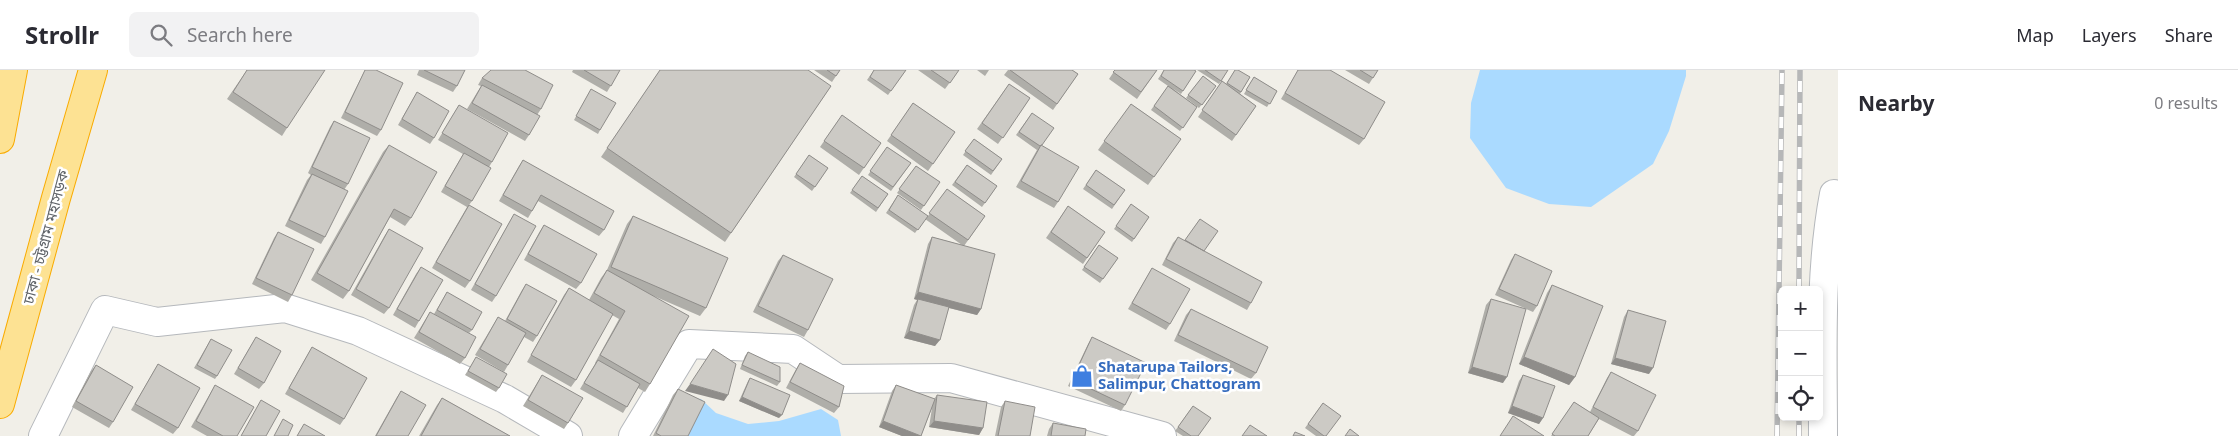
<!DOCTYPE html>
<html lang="en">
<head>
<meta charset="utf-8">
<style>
  :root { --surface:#fff; --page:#f2f2f3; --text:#2b2b33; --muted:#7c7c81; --line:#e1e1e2 }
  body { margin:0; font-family:"Noto Sans","Noto Sans Bengali",sans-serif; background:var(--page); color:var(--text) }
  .controls { position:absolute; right:15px; bottom:15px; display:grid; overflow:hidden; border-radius:8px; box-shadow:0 2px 8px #0003 }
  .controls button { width:45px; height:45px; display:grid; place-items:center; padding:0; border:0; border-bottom:1px solid var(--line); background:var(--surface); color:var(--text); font:25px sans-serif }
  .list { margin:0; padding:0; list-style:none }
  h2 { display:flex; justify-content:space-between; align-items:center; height:65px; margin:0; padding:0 20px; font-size:21px }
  h2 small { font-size:16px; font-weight:400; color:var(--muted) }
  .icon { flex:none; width:28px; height:28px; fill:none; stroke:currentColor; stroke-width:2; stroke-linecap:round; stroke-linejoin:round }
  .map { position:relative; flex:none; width:1838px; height:366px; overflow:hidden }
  header { display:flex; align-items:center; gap:30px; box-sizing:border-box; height:70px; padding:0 25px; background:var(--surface); border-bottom:1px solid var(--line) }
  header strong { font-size:24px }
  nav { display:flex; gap:28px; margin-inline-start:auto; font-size:18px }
  .search { width:350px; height:45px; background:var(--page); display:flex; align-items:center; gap:12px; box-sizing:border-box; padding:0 18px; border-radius:8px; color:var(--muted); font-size:19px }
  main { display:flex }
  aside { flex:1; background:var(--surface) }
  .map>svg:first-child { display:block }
</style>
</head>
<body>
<header>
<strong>Strollr</strong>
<div class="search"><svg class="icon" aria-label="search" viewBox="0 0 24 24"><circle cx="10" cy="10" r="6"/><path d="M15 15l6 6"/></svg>Search here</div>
<nav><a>Map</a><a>Layers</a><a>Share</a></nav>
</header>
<main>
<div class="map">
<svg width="1838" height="366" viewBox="0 0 1838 366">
  <rect width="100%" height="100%" fill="#f1efe8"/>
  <path fill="#aadaff" d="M1480 0H1686V6L1669 61 1653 94 1591 137 1549 134 1506 118 1470 68 1471 33Z
    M688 328 701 329 716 343 748 354 779 351 821 339 838 350 841 366H655Z"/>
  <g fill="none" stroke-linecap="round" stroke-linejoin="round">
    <defs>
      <path id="street" d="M43 366 105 240 157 252 285 238 358 261 505 329 568 366
        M633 366 689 274 793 279 838 309 951 308 1162 366
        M1823 366C1823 285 1819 203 1834 124L1838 125"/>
      <path id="highway" d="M0 69 13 0
        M0 334 56 128 93 0"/>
    </defs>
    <use href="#street" stroke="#b5b8bc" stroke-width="30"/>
    <use href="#highway" stroke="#f9ab00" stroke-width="30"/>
    <use href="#street" stroke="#fff" stroke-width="28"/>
    <use href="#highway" stroke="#fde293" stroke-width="28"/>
    <defs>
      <path id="rail" d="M1799 220 1800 0
        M1777 366 1782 0
        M1799 366V347"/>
    </defs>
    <use href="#rail" stroke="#b6b7b8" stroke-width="5.5"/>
    <use href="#rail" stroke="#fff" stroke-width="4" stroke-dasharray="11" stroke-linecap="butt"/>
  </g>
  <path fill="#afaea9" d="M247 0 287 58 282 66 227 29Z
    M365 0H376L381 60 377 66 341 48Z
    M419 0H465L457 16 453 22 417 5Z
    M573 0H620L607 22 572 2Z
    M660 0 831 16 725 172 601 87Z
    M814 0H840L832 12Z
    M874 0H906L888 25 867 10Z
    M918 0H959L945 19Z
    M977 0H989L985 6Z
    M1008 0H1072L1078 4 1053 40 1004 5Z
    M1115 0H1157L1137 29 1109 9Z
    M1164 0 1196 1 1181 24 1172 18 1197 37 1180 61 1151 40 1168 16 1158 9Z
    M1197 0H1228L1219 14Z
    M1235 0 1250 7 1240 24 1256 36 1232 71 1198 47 1222 11 1226 14Z
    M1298 0H1330L1364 69 1359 75 1281 29Z
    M1345 0H1378L1369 14Z
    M1203 6 1216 16 1199 38 1186 28Z
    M1254 7 1277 21 1267 37 1244 24Z
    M482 8 541 39 537 45 529 65 525 71 467 39 481 16 478 15Z
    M1009 14 1030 28 998 74 977 59Z
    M591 19 600 60 598 64 574 50Z
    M417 22 434 68 430 74 398 55Z
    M913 33 955 62 928 101 887 71Z
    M1131 34 1181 69 1148 115 1098 80Z
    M459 35 492 92 489 97 472 131 469 135 470 211 465 218 432 198 467 137 441 122 463 84 438 70Z
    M1032 43 1058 132 1054 138 1016 117 1037 80 1016 65Z
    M842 45 881 73 859 105 820 77Z
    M334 51 348 114 344 120 325 167 321 174 285 156 307 110 311 105 308 103 330 57Z
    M974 69 1002 89 991 105 963 85Z
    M389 75 411 148 405 156 390 147 349 221 343 229 311 210 383 82Z
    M887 77 911 93 891 121 868 105Z
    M809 85 828 98 812 121 794 107Z
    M523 90 604 160 599 166 538 131 528 148 499 131 519 96Z
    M967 95 997 116 982 137 952 115Z
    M916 96 940 112 921 140 897 123Z
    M1096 100 1125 120 1112 139 1083 119Z
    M862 106 888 124 876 142 850 123Z
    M947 119 985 146 964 176 981 239 977 245 949 238 935 276 904 268 914 235 917 230 914 229 928 174 932 167 962 175 925 149 927 146 915 163 886 143 898 125 928 146Z
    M1131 134 1149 147 1132 172 1114 159Z
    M1068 136 1105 162 1083 194 1046 168Z
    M514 144 496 226 492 232 471 220 510 151Z
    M633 146 706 238 700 246 649 224 650 314 645 322 638 318 623 343 580 319 595 294V293L619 249 612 245 576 310 571 317 527 292 564 225 569 218 589 230 601 208 607 200 627 154Z
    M1200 149 1204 181 1251 233 1247 240 1162 195 1173 173 1178 167 1185 171Z
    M544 155 581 213 576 219 524 190 540 161Z
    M389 159V238L384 244 351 225 385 165Z
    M278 162 292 225 288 232 252 214 274 168Z
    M1099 175 1118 188 1100 213 1082 200Z
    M1515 184 1537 236 1533 242 1495 225 1511 190Z
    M783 185 808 260 804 267 753 242 778 191Z
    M421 197 419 251 415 258 393 245 416 204Z
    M1152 198 1170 254 1166 260 1128 239Z
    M526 214 537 266 533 272 524 267 504 302 475 285 498 247 505 251 522 220Z
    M1552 215 1575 307 1569 315 1519 294 1547 223Z
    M447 222 472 260 469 263 434 244Z
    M1491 229 1503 313 1468 303 1486 235Z
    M1191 239 1256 303 1251 309 1174 271 1186 245Z
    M1628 240 1649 304 1611 294 1624 247Z
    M430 242 465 288 460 294 414 268Z
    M256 267 264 313 259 319 234 304Z
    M1092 267 1125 335 1121 341 1068 316 1088 274Z
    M211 269 217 306 215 309 194 298Z
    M312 277 344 349 340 355 285 324Z
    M748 282 780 312 777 316 740 299 745 286Z
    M474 291 499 318 496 322 465 305Z
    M800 293 839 337 834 343 786 318 796 299Z
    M158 294 178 358 173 364 131 340Z
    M96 295 113 352 109 358 72 337 91 301Z
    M1611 302 1638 361 1634 366H1632L1599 349 1588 366H1551L1574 332 1590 342 1607 308Z
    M542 305 568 353 564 359 523 336Z
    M1523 305 1543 348 1539 354 1508 343 1519 311Z
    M750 308 779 348 739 331 748 311Z
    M215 315 237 366H207L191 357Z
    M896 315 934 329 937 325 983 358 979 365 929 357 932 338 921 366H902L879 357 892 321Z
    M678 319 688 366H653L673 325Z
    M401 321 408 366H375L397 327Z
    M442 328 510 366H419L437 335Z
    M1005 331 1030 366H995L1001 337Z
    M1323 333 1326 366H1316L1305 358Z
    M1193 336 1198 366H1183L1175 361Z
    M1053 353 1085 366H1047L1049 359Z"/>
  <path fill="#8f8d8a" d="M918 222 981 239 977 245 914 229Z
    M909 261 940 270 935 276 904 268Z
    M1524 287 1575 307 1569 315 1519 294Z
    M1615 288 1653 298 1649 304 1611 294Z
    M1472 297 1507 307 1503 313 1468 303Z
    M690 314 728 325 724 331 685 321Z
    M742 327 782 345 779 348 739 331Z
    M1512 336 1543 348 1539 354 1508 343Z
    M883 351 921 366H902L879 357Z
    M934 351 983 358 979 365 929 357Z"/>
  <path fill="#cccac5" stroke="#8f8d8a" d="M247 0H325L287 58 233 22Z
    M365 0H376L403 13 381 60 345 42Z
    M424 0H465L457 16Z
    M491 0H525L553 15 541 39 482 8Z
    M584 0H620L611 16Z
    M660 0H808L831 16 731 163 607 78Z
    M827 0H840L836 6Z
    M874 0H906L891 21 870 7Z
    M931 0H959L950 13Z
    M1010 0H1072L1078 4 1057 34Z
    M1115 0H1157L1141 22 1113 2Z
    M1164 0H1194L1196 1 1183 21 1161 6Z
    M1205 0H1228L1221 11Z
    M1235 0H1238L1250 7 1241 22 1227 13Z
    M1298 0H1330L1385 32 1364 69 1285 23Z
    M1360 0H1378L1373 8Z
    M1203 6 1216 16 1202 35 1188 25Z
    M1254 7 1277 21 1270 34 1246 20Z
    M1222 11 1256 36 1236 65 1202 40Z
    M1009 14 1030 28 1003 68 982 53Z
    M482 15 540 46 529 65 472 33Z
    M1168 16 1197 37 1183 58 1154 36Z
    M591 19 616 33 600 60 576 46Z
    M417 22 449 41 434 68 402 49Z
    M913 33 955 62 933 94 891 65Z
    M1131 34 1181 69 1154 107 1104 71Z
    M459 35 508 63 492 92 442 63Z
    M1032 43 1054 58 1042 75H1041L1040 76 1019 62Z
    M842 45 881 73 864 98 824 71Z
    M334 51 370 68 348 114 312 97Z
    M974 69 1002 89 993 101 965 81Z
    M389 75 437 102 411 148 394 139 349 221 317 203Z
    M1041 75 1079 97 1058 132 1021 111Z
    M887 77 911 93 893 117 870 101Z
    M464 83 491 98 472 131 445 116Z
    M809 85 828 98 815 117 796 104Z
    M523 90 614 141 604 160 541 125 532 141 503 125Z
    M967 95 997 116 985 133 955 112Z
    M916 96 940 112 924 136 899 119Z
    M1096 100 1125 120 1114 135 1086 115Z
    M312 104 348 121 325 167 289 150Z
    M862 106 888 124 878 138 852 120Z
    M947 119 985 146 968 170 929 143Z
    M898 125 928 146 918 160 889 140Z
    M1131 134 1149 147 1134 169 1116 156Z
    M469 135 502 154 470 211 436 192Z
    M1068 136 1105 162 1087 188 1051 162Z
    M514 144 536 156 496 226 475 214Z
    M633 146 728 188 706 238 611 197Z
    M1200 149 1218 161 1204 181 1185 170Z
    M544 155 597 184 581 213 528 184Z
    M389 159 423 178 389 238 356 219Z
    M278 162 314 179 292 225 256 208Z
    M932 167 995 184 981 239 918 222Z
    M1178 167 1262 212 1251 233 1166 189Z
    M1099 175 1118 188 1103 209 1084 197Z
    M1515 184 1552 201 1537 236 1499 219Z
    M783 185 833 209 808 260 758 236Z
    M421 197 443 210 419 251 397 239Z
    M1152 198 1190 219 1170 254 1132 233Z
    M607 200 689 246 650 314 600 285 625 241 594 223Z
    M526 214 557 231 537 266 507 249Z
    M1552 215 1603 236 1575 307 1524 287Z
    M569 218 613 244 576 310 531 285Z
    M447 222 482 242 472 260 437 240Z
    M918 229 949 237 940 270 909 261Z
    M1491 229 1526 239 1507 307 1472 297Z
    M1191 239 1268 277 1256 303 1178 265Z
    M1628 240 1666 251 1653 298 1615 288Z
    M430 242 476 267 465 288 419 262Z
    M498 247 526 263 508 295 480 279Z
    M256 267 281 281 264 313 238 298Z
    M1092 267 1146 293 1125 335 1072 310Z
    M211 269 232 280 217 306 197 295Z
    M312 277 367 308 344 349 289 318Z
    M713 279 736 294 728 325 690 314Z
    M748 282 780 297V312L742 295Z
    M476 287 507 304 499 318 468 301Z
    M598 290 640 314 627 337 584 313Z
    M800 293 844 316 839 337 790 312Z
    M158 294 200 318 178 358 135 334Z
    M96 295 133 317 113 352 76 331Z
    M1611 302 1656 325 1638 361 1593 337Z
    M542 305 583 328 568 353 528 330Z
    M1523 305 1555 316 1543 348 1512 336Z
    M750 308 790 325 782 345 742 327Z
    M215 315 254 337 237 366H223L196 351Z
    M896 315 935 329 921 366 883 351Z
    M678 319 705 332 688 366H661L656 363Z
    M401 321 426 335 408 366H376Z
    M937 325 987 332 983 358 934 351Z
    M442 328 510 366H421Z
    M261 330 280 341 266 366H241Z
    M1005 331 1035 337 1030 366H998Z
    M1574 332 1599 348 1588 366H1555L1552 364Z
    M1323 333 1341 346 1326 366H1324L1308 354Z
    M1193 336 1211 348 1198 366H1191L1178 357Z
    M1513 346 1544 366H1500Z
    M283 349 293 355 288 366H274Z
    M1053 353 1086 359 1085 366H1051Z
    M304 354 325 366H297Z
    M1250 355 1267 366H1242Z
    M1350 359 1359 366H1345Z
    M1295 362 1305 366H1293Z"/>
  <defs>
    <symbol id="shop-bare" viewBox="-9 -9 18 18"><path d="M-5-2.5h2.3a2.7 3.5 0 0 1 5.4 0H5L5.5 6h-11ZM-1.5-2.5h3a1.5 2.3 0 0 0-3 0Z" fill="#3f7fe0" stroke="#fff" stroke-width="2.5" paint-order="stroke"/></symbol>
  </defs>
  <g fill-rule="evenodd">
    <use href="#shop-bare" x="1066" y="290" width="32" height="32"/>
  </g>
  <g text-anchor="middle" stroke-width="5" stroke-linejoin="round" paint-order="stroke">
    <g font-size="15" fill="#5f6368" stroke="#fff">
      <text transform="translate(46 167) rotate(-75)" y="5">ঢাকা - চট্টগ্রাম মহাসড়ক</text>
    </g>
    <g font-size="15" font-weight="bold" fill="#366cbe" stroke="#fff" text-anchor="start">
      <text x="1098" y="302">Shatarupa Tailors,<tspan x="1098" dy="17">Salimpur, Chattogram</tspan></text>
    </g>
  </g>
</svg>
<div class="controls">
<button>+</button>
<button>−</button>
<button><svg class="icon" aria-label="locate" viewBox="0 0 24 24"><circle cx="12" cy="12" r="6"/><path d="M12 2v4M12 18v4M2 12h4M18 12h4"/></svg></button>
</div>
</div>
<aside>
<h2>Nearby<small>0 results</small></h2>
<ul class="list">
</ul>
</aside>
</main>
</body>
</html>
